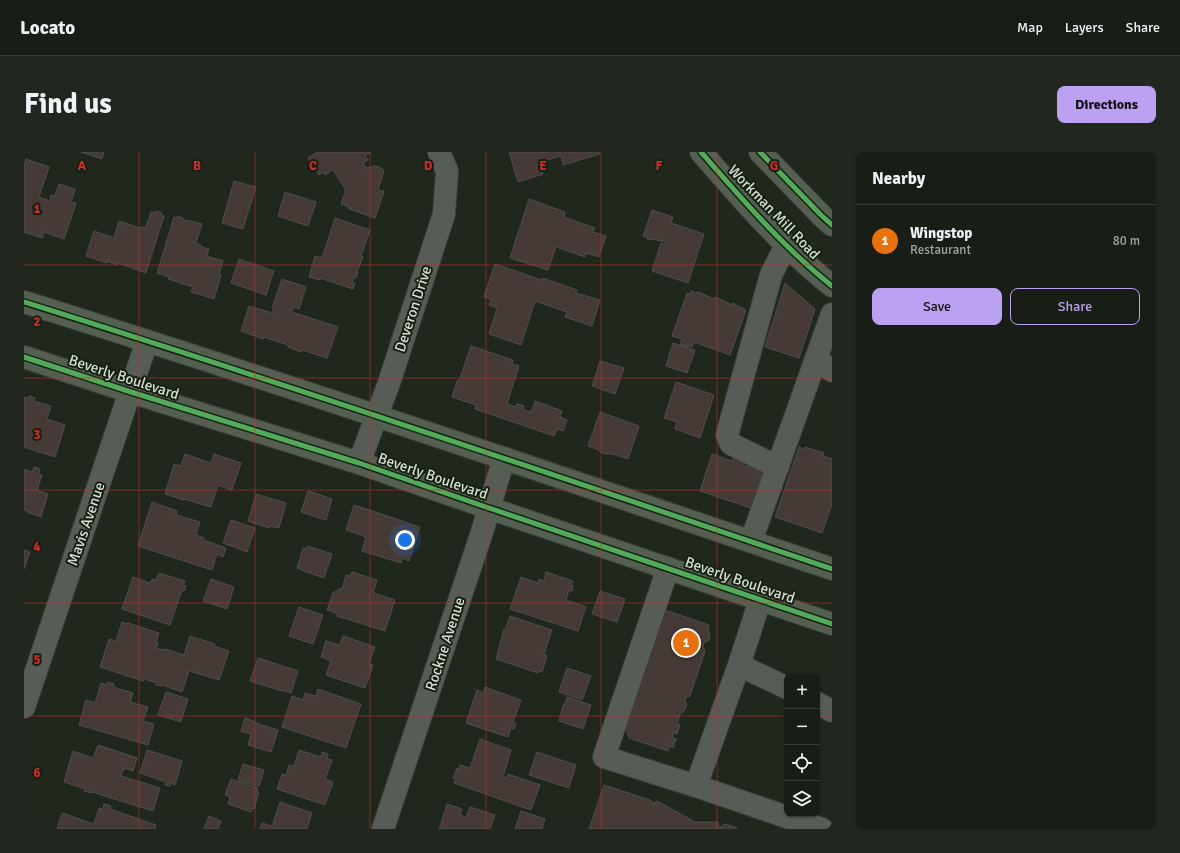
<!DOCTYPE html>
<html lang="en">
<head>
<meta charset="utf-8">
<style>
  :root { --surface:#181e16; --page:#21271f; --text:#f1f3f6; --muted:#9fa2a1; --line:#363c35; --accent:#bca0f2 }
  body { margin:0; font-family:Signika,sans-serif; background:var(--page); color:var(--text) }
  .controls { position:absolute; right:12px; bottom:12px; display:grid; overflow:hidden; border-radius:8px; box-shadow:0 1px 3px #0004 }
  .controls button { width:36px; height:36px; display:grid; place-items:center; padding:0; border:0; border-bottom:1px solid var(--line); background:var(--surface); color:var(--text); font:20px sans-serif }
  .you { position:absolute; left:381px; top:388px; width:14px; height:14px; margin:-10px; border:3px solid #fff; border-radius:50%; background:#1a73e8; box-shadow:0 0 0 6px #1a73e833 }
  .badge { display:grid; place-items:center; width:26px; height:26px; border-radius:50%; background:var(--accent); color:#fff; font-size:13px; font-weight:700 }
  .pin { position:absolute; translate:-50% -50%; border:2px solid #fff; box-shadow:0 1px 4px #0006 }
  .list { margin:0; padding:0; list-style:none }
  h2 { display:flex; justify-content:space-between; align-items:center; height:52px; margin:0; padding:0 16px; font-size:17px }
  h2 small { font-size:13px; font-weight:400; color:var(--muted) }
  .list li { display:grid; grid-template-columns:26px 1fr auto; gap:12px; align-items:center; box-sizing:border-box; height:72px; padding:0 16px; border-top:1px solid var(--line) }
  .list b { display:block; font-size:15px; white-space:nowrap }
  .list p { margin:0; font-size:13px; white-space:nowrap; color:var(--muted) }
  .list em { font-size:13px; font-style:normal; color:var(--muted) }
  .actions { display:flex; gap:8px; padding:12px 16px }
  .actions a { flex:1; padding:9px 0; border:1px solid var(--accent); border-radius:8px; text-align:center; font-size:14px; color:var(--accent) }
  .actions .main { background:var(--accent); color:#111 }
  .icon { flex:none; width:22px; height:22px; fill:none; stroke:currentColor; stroke-width:2; stroke-linecap:round; stroke-linejoin:round }
  .map { position:relative; flex:none; width:808px; height:677px; overflow:hidden; border-radius:8px }
  header { display:flex; align-items:center; gap:24px; box-sizing:border-box; height:56px; padding:0 20px; background:var(--surface); border-bottom:1px solid var(--line) }
  header strong { font-size:19px }
  nav { display:flex; gap:22px; margin-inline-start:auto; font-size:14px }
  .intro { display:flex; align-items:center; justify-content:space-between; box-sizing:border-box; height:96px; padding:0 24px }
  h1 { margin:0; font-size:28px }
  .button { padding:10px 18px; border-radius:8px; background:var(--accent); color:#111; font-size:14px; font-weight:700 }
  main { display:flex; gap:24px; padding:0 24px }
  aside { flex:1; background:var(--surface); border-radius:8px; box-shadow:0 1px 3px #0004 }
  .map>svg:first-child { display:block }
</style>
</head>
<body>
<header>
<strong>Locato</strong>
<nav><a>Map</a><a>Layers</a><a>Share</a></nav>
</header>
<div class="intro"><h1>Find us</h1><a class="button">Directions</a></div>
<main>
<div class="map">
<svg width="808" height="677" viewBox="0 0 808 677">
  <rect width="100%" height="100%" fill="#20281e"/>
  <path fill="#453a36" stroke="#4e4e49" d="M57 0H80L78 7Z
    M293 0H347L341 4 344 8 339 11 342 16 352 14 360 18 354 38 360 39 351 66 325 57V55L317 52 322 37H321L309 18 301 23 299 20 295 23 284 6Z
    M485 0H575L576 2 539 13 537 4 516 10 519 22 494 30Z
    M2 7 25 15 15 45 26 49 27 43 31 44 35 32 51 37 47 50 52 51 40 87 20 80 18 86 0 80V14Z
    M210 29 232 35 219 77 198 71Z
    M261 40 292 50 284 74 254 64Z
    M505 47 541 60 540 65 571 76 569 80 582 84 575 105 562 101 561 105 532 95 524 118 486 106Z
    M628 58 649 65 647 71 680 82 664 131 628 119 637 91 640 92 641 90 628 87 627 88 623 87V85L619 84Z
    M132 59 138 61 137 63 140 64 122 121 94 111 93 113 85 110 86 109 84 108 83 111 62 104 70 79 90 86 95 69 116 76 117 75 121 76V77L127 60 131 61Z
    M154 64 160 67V68L163 69V68L178 72 172 91 177 93V95L185 97 183 104 199 109 195 122 197 123 190 147 167 140 169 135 144 127 145 125 133 121 150 65 153 66Z
    M311 66 346 78 337 104 339 105 333 120H334L332 126H329L328 130 331 131 329 137 296 126V128L285 125 291 104 298 106Z
    M215 107 250 119 242 143 207 131Z
    M471 112 518 128 519 126 553 138 552 141 576 148 568 174 541 165 543 160 511 149 497 193 465 182 473 156 465 153 467 147 460 145Z
    M258 127 282 135 275 157 270 155 268 160 314 175 303 206 278 198 277 200 264 195V193L240 185 239 187 217 179 225 154 248 161 250 157 248 156Z
    M761 131 791 157 775 206 741 195Z
    M667 139 673 141 674 140 690 147 691 145 708 153V151L722 158 706 203 670 190 668 195 665 194 664 195 656 193 658 187 648 184 663 141 666 142Z
    M649 191 671 198 663 221 642 214Z
    M447 194 489 208 488 212 495 214 483 252 492 255 493 252 500 254 499 258 507 260 511 249 538 259 536 265 543 268 539 279 533 277 530 284 451 257 452 253 428 245 433 229H435Z
    M576 209 600 216 591 242 568 234Z
    M652 230 690 243 676 286 651 277 653 270 640 266Z
    M5 244 11 246 10 249 27 254 23 267 41 273 31 305 0 295V245L5 247Z
    M576 260 615 274 604 307 588 302H581L575 299 573 297 564 294Z
    M775 295 781 298V295L800 301 799 304 808 307V352L798 381 751 365Z
    M161 302 187 311 190 302 217 311 208 338 194 333 187 355 160 347V348L141 342 150 312 157 314Z
    M688 302 708 309 709 306 720 310 719 313 739 319 727 356 676 339Z
    M10 315 16 317 15 322 18 323 13 338 24 342 17 365 3 360 4 359 0 358V317L8 320Z
    M284 339 308 347 302 368 277 360Z
    M232 342 262 351 255 376 246 374 245 376 224 369Z
    M128 350 153 359 152 363 176 370 172 383 180 386 179 388 202 396 199 405 193 402 188 418 114 394Z
    M330 353 396 375 385 409 378 406 377 411 338 399 342 385 322 378Z
    M207 368 231 376 223 400 199 391Z
    M284 394 308 402 300 426 277 418V417L273 416 279 396 283 397Z
    M0 398 6 400 0 417Z
    M328 420 353 428 349 441 371 448 361 479 313 464 314 462 303 458 309 441 315 437H318L322 423 326 424Z
    M522 420 549 429 547 433 549 434 548 439 545 438 542 448 562 455 554 479 486 457 497 425 514 431 515 427 520 429Z
    M135 421 161 429 159 433 162 434 160 439 158 438 146 473 98 457 109 425 126 431 128 427 132 428Z
    M187 427 210 435 203 457 179 449Z
    M576 439 601 447 593 470 568 462Z
    M275 455 299 463 289 492 265 484Z
    M638 457 685 473 684 478 686 483 685 488 680 491 679 495 681 499 666 544 664 545H662L661 549 663 553 661 558 656 562 653 572 656 573 653 582 649 581 648 585 652 587 649 596 646 594 644 599 605 586 600 570Z
    M486 464 528 478 520 503 523 504 518 520 515 519 514 521 472 507 480 477 481 478Z
    M98 470 104 472V471L135 481 132 490 134 491 132 496 141 498V497L160 503 166 484 191 492 190 494 205 499 195 528 165 519 158 540 138 533 137 534 132 533 133 531 120 527 119 529 76 515 85 487 92 489Z
    M319 484 351 495 345 512 349 513 341 536 302 523 307 509 297 505 302 489 316 493Z
    M234 506 274 519 267 541 258 538V539L226 529Z
    M543 516 567 524 558 548 535 540Z
    M84 530 90 532 89 535 109 541 106 550 124 555 119 569 130 572 124 593 55 573 62 548 71 551 77 531 83 533Z
    M461 535 497 548 489 571 492 572 490 577 487 576 484 585 442 571 453 538 459 541Z
    M294 537 337 552 322 596 258 575 268 544 279 548 281 541 292 544Z
    M142 540 164 547 157 570 134 563Z
    M543 545 567 553 559 577 535 569 539 553 540 554Z
    M221 566 232 570V571L254 578 247 600 224 593 227 582 217 579Z
    M456 587 487 598 479 625 482 626 484 622 516 633 507 658 430 631 432 627 429 626 433 616 435 617 436 613 446 616Z
    M74 593 113 606 109 619 100 616 97 624 136 636 129 659 68 640 67 641 60 639 61 637 40 630 49 599 69 606Z
    M123 598 158 609 151 633 147 631 146 634 141 633 142 630 116 621Z
    M275 598 297 605 298 600 304 602 303 607 308 608 301 627 309 630 301 653 253 637 258 622 262 623 265 613 270 614Z
    M513 600 552 613 545 636 505 623Z
    M219 612 240 618 235 634 214 628Z
    M207 627 234 636 233 639 235 640 230 657 228 656 227 660 204 652 206 645 201 643Z
    M580 633 626 648 630 651 633 649 671 670H694V674L698 675 700 672 713 676V677H565Z
    M256 650 288 661 283 677H236L238 671 248 674Z
    M80 652 87 654 86 657 132 673 131 677H33L38 661 70 672 75 656 79 657Z
    M423 652 438 657 436 663 442 665 446 655 471 663 466 677H415Z
    M497 659 521 667 518 677H491Z
    M185 664 197 669 194 677H180Z"/>
  <g fill="none" stroke-linecap="round" stroke-linejoin="round">
    <defs>
      <path id="minor" d="M792 206 808 219
        M335 311 365 231 420 62 423 19 415 0
        M754 315 707 292 703 283 747 123 762 93
        M727 389 808 162
        M644 416 580 605 672 634 798 677
        M715 513 763 536
        M793 551 808 559
        M0 555 123 189
        M672 634 715 513 736 448
        M359 677 458 380 480 306"/>
      <path id="major" d="M677 0C718 47 759 95 808 134
        M736 0 797 63 808 73
        M0 150C271 235 539 326 808 417
        M0 205 107 240 335 311 465 356 808 472"/>
    </defs>
    <use href="#minor" stroke="#3b413a" stroke-width="24"/>
    <use href="#major" stroke="#3b413a" stroke-width="24"/>
    <use href="#minor" stroke="#585c56" stroke-width="22"/>
    <use href="#major" stroke="#545e51" stroke-width="22"/>
    <defs>
      <path id="cycleway" d="M677 0C718 47 759 95 808 134
        M736 0 797 63 808 73
        M0 150C271 235 539 326 808 417
        M0 205 107 240 335 311 465 356 808 472"/>
    </defs>
    <use href="#cycleway" stroke="#152112" stroke-width="8"/>
    <use href="#cycleway" stroke="#51ab58" stroke-width="5"/>
  </g>
  <path fill="none" stroke="#d62828" stroke-width="1" stroke-opacity="0.55" d="M115 0V677M231 0V677M346 0V677M462 0V677M577 0V677M693 0V677M0 113H808M0 226H808M0 338H808M0 451H808M0 564H763M793 564H808"/>
  <g text-anchor="middle" stroke-width="4" stroke-linejoin="round" paint-order="stroke">
    <g font-size="15" fill="#d7dfd5" stroke="#152112">
      <text transform="translate(750 60) rotate(46)" y="5">Workman Mill Road</text>
      <text transform="translate(389 157) rotate(-72)" y="5">Deveron Drive</text>
      <text transform="translate(100 225) rotate(18)" y="5">Beverly Boulevard</text>
      <text transform="translate(409 324) rotate(19)" y="5">Beverly Boulevard</text>
      <text transform="translate(62 372) rotate(-71)" y="5">Mavis Avenue</text>
      <text transform="translate(716 428) rotate(19)" y="5">Beverly Boulevard</text>
      <text transform="translate(421 492) rotate(-72)" y="5">Rockne Avenue</text>
    </g>
  </g>
  <g font-size="13" text-anchor="middle" font-weight="bold" fill="#d62828" stroke="#152112" stroke-width="4" stroke-linejoin="round" paint-order="stroke">
    <text x="58" y="18">A</text>
    <text x="173" y="18">B</text>
    <text x="289" y="18">C</text>
    <text x="404" y="18">D</text>
    <text x="519" y="18">E</text>
    <text x="635" y="18">F</text>
    <text x="750" y="18">G</text>
    <text x="13" y="61">1</text>
    <text x="13" y="174">2</text>
    <text x="13" y="287">3</text>
    <text x="13" y="399">4</text>
    <text x="13" y="512">5</text>
    <text x="13" y="625">6</text>
  </g>
</svg>
<div class="controls">
<button>+</button>
<button>−</button>
<button><svg class="icon" aria-label="locate" viewBox="0 0 24 24"><circle cx="12" cy="12" r="6"/><path d="M12 2v4M12 18v4M2 12h4M18 12h4"/></svg></button>
<button><svg class="icon" aria-label="layers" viewBox="0 0 24 24"><path d="M12 4l9 5-9 5-9-5zM3 14l9 5 9-5"/></svg></button>
</div>
<div class="you"></div>
<div class="pin badge" style="left:662px;top:491px;background:#e8710a">1</div>
</div>
<aside>
<h2>Nearby<small></small></h2>
<ul class="list">
<li><span class="badge" style="background:#e8710a">1</span><div><b>Wingstop</b><p>Restaurant</p></div><em>80 m</em></li>
</ul>
<div class="actions"><a class="main">Save</a><a>Share</a></div>
</aside>
</main>
</body>
</html>
